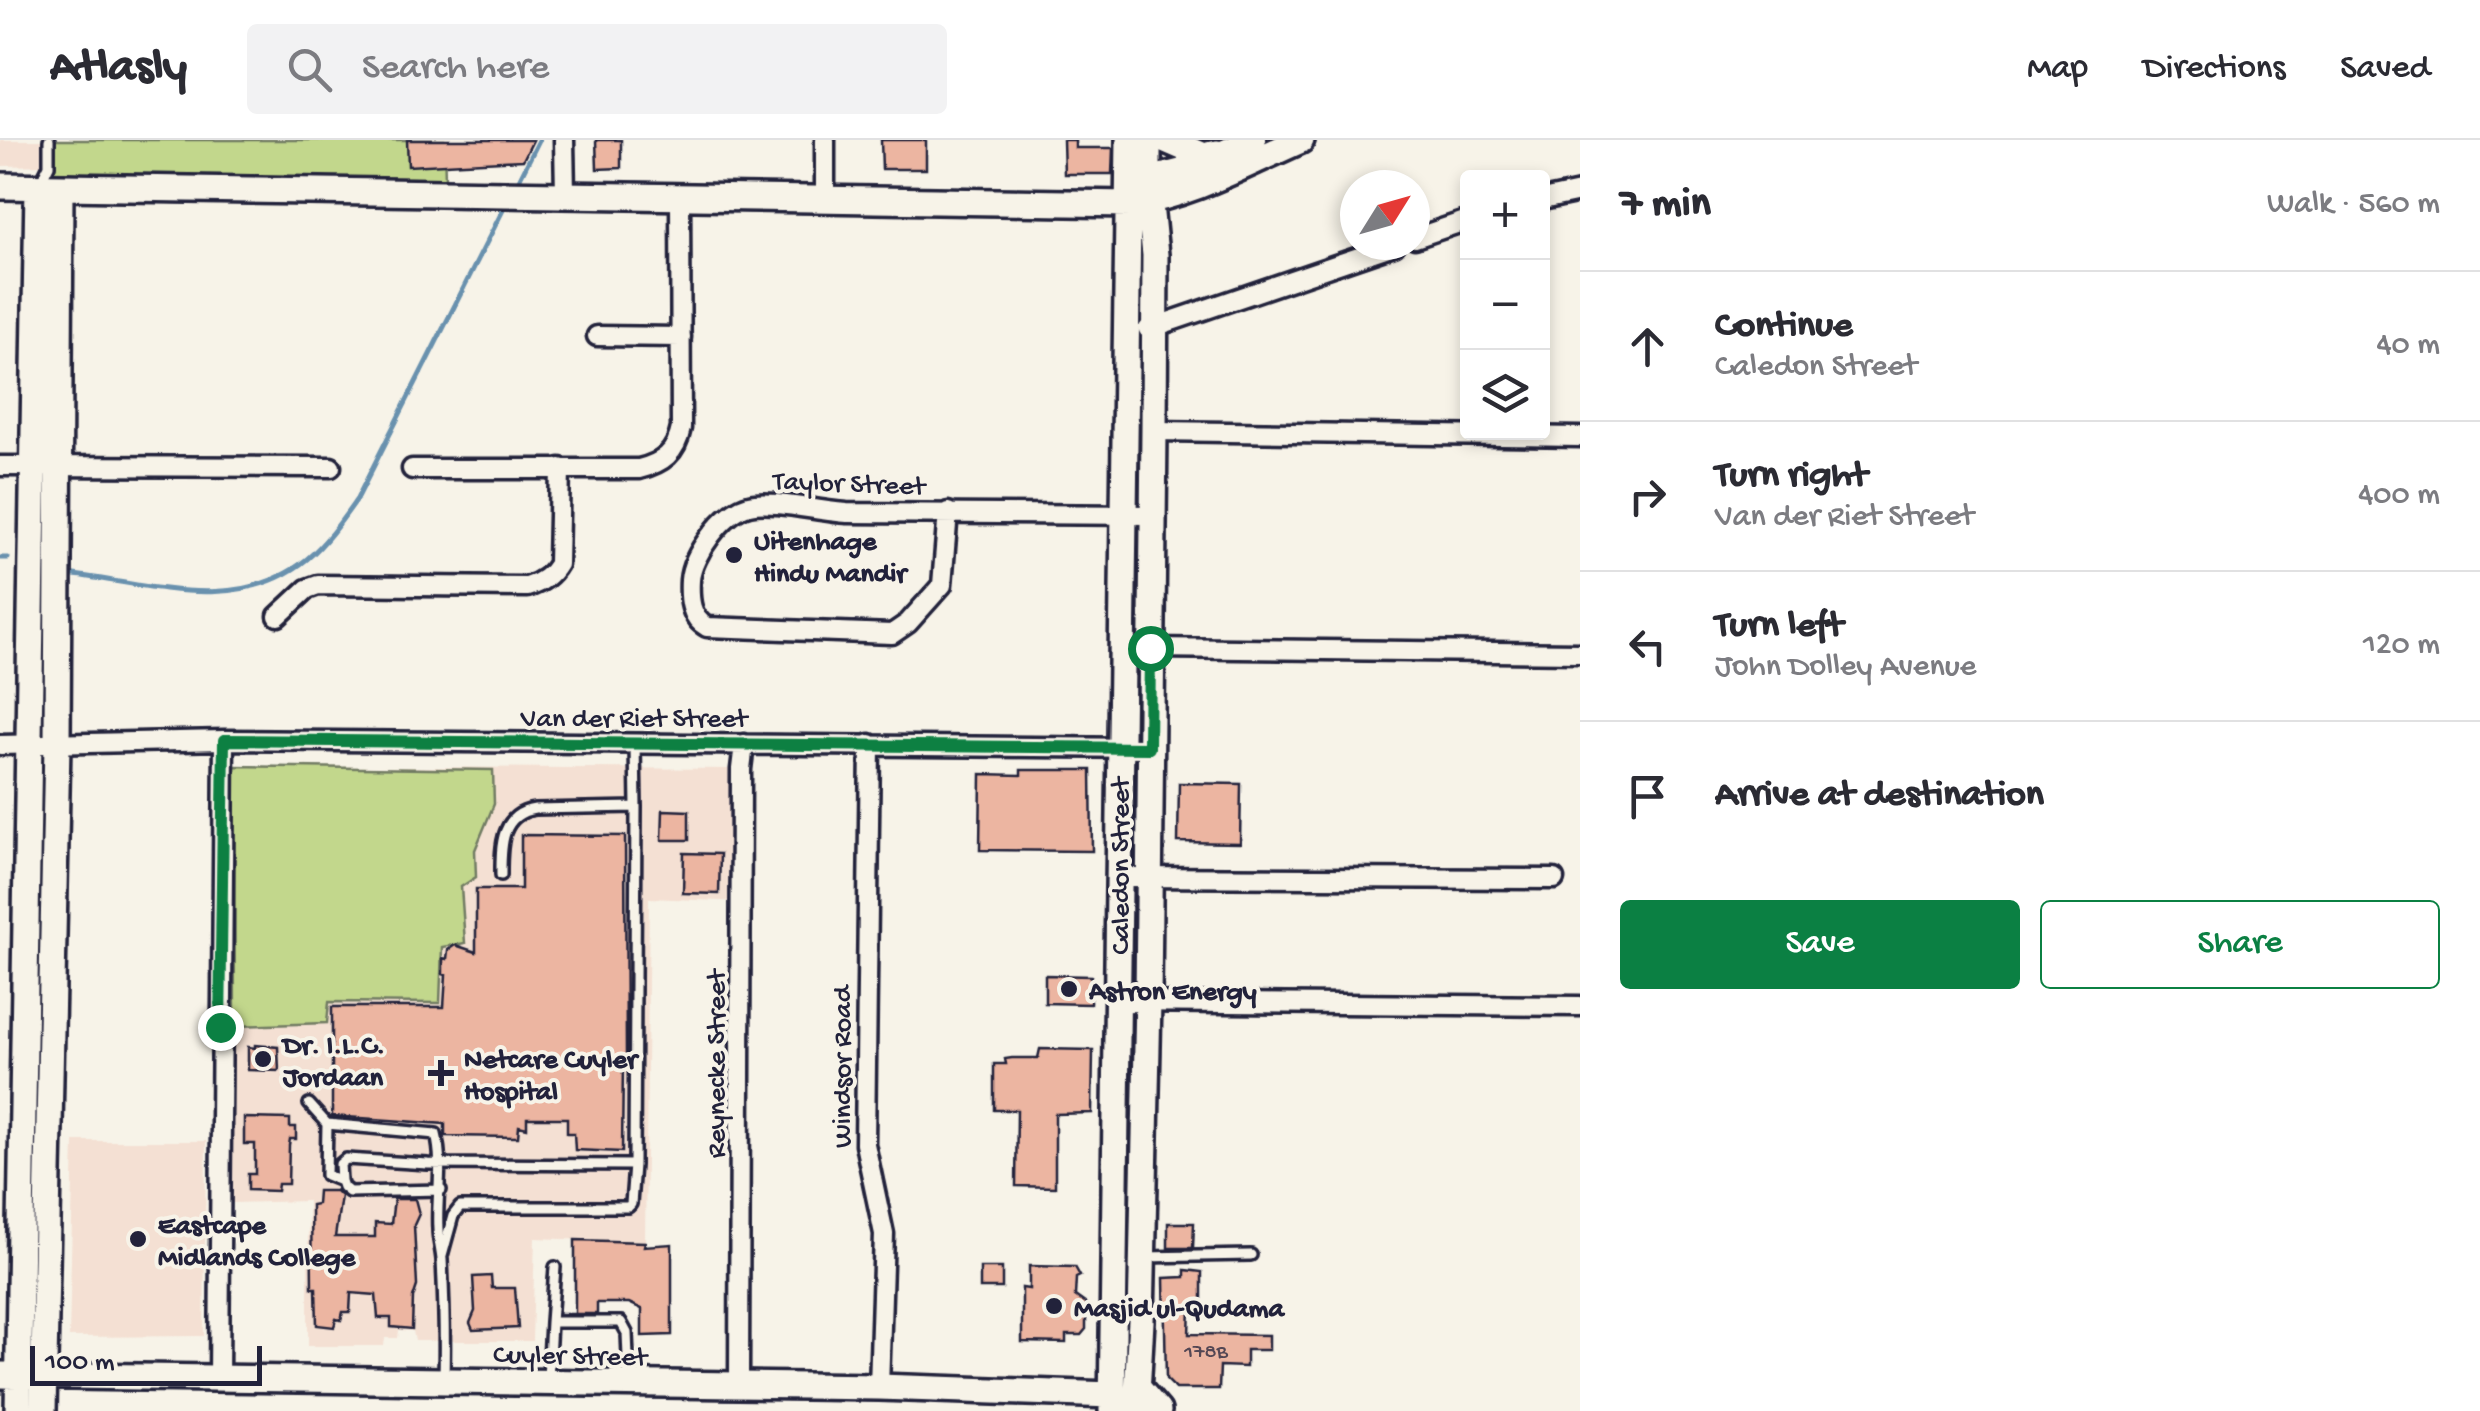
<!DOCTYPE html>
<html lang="en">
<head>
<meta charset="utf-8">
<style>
  :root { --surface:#fff; --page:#f2f2f3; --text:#2b2b33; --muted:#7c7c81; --line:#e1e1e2; --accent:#0b8043 }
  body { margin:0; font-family:"Gochi Hand",sans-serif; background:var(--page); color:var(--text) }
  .controls { position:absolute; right:30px; top:30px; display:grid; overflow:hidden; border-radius:10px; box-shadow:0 5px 15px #0003 }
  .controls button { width:90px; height:90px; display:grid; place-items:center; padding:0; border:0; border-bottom:2px solid var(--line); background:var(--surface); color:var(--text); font:50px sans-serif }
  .compass { position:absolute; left:1340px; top:30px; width:90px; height:90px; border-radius:50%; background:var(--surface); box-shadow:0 5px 15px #0003; rotate:53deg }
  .scale { position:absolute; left:30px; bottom:25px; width:232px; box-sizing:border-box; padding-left:10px; border:5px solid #22223b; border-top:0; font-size:28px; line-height:35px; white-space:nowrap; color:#22223b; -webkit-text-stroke:8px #f7f3e8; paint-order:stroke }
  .stop { position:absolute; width:30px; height:30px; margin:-22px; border:8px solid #0b8043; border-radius:50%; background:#fff }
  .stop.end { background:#0b8043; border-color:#fff; box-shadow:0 2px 10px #0008 }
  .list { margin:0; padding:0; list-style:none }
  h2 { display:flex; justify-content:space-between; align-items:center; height:130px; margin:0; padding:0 40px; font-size:42px }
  h2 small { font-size:32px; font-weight:400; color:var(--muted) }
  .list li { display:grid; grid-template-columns:65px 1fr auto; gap:30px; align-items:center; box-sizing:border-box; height:150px; padding:0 40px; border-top:2px solid var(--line) }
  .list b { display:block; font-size:38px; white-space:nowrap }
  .list p { margin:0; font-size:32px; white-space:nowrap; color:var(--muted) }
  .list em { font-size:32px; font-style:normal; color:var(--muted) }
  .actions { display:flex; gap:20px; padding:30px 40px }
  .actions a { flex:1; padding:22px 0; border:2px solid var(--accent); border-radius:10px; text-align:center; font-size:35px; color:var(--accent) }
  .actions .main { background:var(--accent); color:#fff }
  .icon { flex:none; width:55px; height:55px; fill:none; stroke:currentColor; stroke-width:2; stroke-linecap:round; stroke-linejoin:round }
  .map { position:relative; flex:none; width:1580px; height:1271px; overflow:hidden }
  header { display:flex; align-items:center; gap:60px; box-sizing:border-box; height:140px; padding:0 50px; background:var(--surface); border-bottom:2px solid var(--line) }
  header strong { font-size:48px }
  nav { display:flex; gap:55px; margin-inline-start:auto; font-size:35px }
  .search { width:700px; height:90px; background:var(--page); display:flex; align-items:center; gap:25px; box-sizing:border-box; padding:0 35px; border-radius:10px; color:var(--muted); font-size:38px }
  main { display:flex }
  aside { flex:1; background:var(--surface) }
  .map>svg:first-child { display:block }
</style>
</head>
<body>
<header>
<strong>Atlasly</strong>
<div class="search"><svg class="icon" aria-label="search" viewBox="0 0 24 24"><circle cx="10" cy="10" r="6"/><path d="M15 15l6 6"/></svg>Search here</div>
<nav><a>Map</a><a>Directions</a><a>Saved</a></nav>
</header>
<main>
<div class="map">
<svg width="1580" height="1271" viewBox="0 0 1580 1271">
  <rect width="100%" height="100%" fill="#f7f3e8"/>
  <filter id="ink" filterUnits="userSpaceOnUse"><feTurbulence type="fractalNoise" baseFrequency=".01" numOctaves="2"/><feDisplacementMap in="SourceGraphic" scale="20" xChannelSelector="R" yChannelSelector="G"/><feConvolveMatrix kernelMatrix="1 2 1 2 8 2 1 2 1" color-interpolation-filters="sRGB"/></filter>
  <g filter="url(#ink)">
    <path fill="#f4e0d3" d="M0 0H49V25L0 26Z
      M234 626 741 629 743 762 649 758 645 1102 535 1098 532 1201H415L413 1191 399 1190 398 1198H385L384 1206H308V1061L232 1063Z
      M74 1001H206L204 1196 69 1197Z"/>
    <path fill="#c2d78c" stroke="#727c64" stroke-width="2.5" d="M49 0H444L445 42 53 34 49 25Z
      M234 626 493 630 494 664 475 710 476 737 461 747 465 803 442 807 440 863 329 862 327 883 235 886Z"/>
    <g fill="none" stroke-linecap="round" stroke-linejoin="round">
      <path stroke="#6991ae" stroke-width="5" d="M517 44 539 0
        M0 418H8
        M67 434C145 443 238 476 307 419 327 402 342 380 357 359L506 64"/>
    </g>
    <path fill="#ecb5a1" stroke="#22223b" stroke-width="2.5" d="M407 0H533L523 20 408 26Z
      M596 0H621V28L597 29Z
      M881 0H926V29H882Z
      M1063 0H1075V8H1113L1112 34H1064Z
      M1021 630H1091L1092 711 980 710 981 634 1021 635Z
      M1179 643 1241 644 1240 703 1178 702Z
      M663 670 689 671V700H662Z
      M521 695 625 696 626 922 623 921 622 1012 575 1010 574 993H567V978H527V988L519 986 518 997 445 996V984L332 976V867H444L446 835 443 834V818L447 819 448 810 455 805 476 812V749H521Z
      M684 713 720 714 719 754 683 753Z
      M1045 835 1091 836 1090 864 1045 863Z
      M255 905 278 907 279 931 248 930V907L255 908Z
      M1040 909 1093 910 1092 973 1055 974V1047L1016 1046 1017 970H994V924H1006L1005 919 1012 918H1038Z
      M244 978 290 979V987H296V999H290L289 1005 288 1044H278L277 1051 248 1050V1034H255V1004H244Z
      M318 1051H336L341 1056 335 1097H375V1083L391 1084 394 1059H415L419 1074 414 1085 417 1146 413 1158 412 1189 391 1187V1178H378L376 1155 351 1153 350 1172H343L341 1180 336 1179 334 1187 317 1185 316 1148H312L311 1065 317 1064Z
      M1168 1083H1194L1193 1108H1168Z
      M575 1100 645 1102 644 1106 672 1104V1195L642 1196V1169L629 1163H597V1174H560H575Z
      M1029 1126 1075 1127 1080 1136 1076 1138 1075 1156 1086 1164V1189L1081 1195H1066V1203L1022 1202V1148L1029 1149Z
      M980 1128H1002V1148H980Z
      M1185 1130 1202 1132V1166L1190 1167 1189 1194 1269 1195V1210H1246V1227L1220 1226 1219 1249H1176L1166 1239 1164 1138 1185 1137Z
      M491 1136 492 1148H515L518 1188 473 1190 470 1183 475 1171 473 1137Z"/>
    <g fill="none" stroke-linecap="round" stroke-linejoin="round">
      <defs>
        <path id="lane" d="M39 45 49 25V0
          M635 604 636 667
          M501 735C501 707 500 674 535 669L636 667 634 1025
          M309 964 327 984
          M341 1041 343 1047 349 1052 441 1050
          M442 1116 453 1076 460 1067H628L631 1064 634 1025C565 1025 496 1024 428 1024L346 1019 340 1024 341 1041 326 1035 327 984 436 994C444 1025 436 1058 438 1089 438 1099 441 1109 442 1120 444 1159 445 1199 444 1239
          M1144 1117 1251 1115
          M555 1127 551 1182H621L627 1193 629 1241
          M548 1239 551 1182"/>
        <path id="street" d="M564 0 565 54
          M825 58V0
          M1542 60 1580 52
          M1415 98 1468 80
          M1148 189 1394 105
          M597 196 681 197
          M1154 291 1580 297
          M0 326 331 327
          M412 329H639C663 323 676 313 681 288L680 55
          M948 372 942 445 908 483 892 494 707 487C690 478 689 458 690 440 692 415 723 372 749 365 772 359 821 372 847 373 949 374 1051 374 1153 375
          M278 476 307 449 318 445 527 447C541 443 551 436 558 424L560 328
          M1151 508 1580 513
          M870 604 865 1004 884 1094 879 1247
          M0 605 224 600 1149 608
          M1120 737 1554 739
          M1118 862 1580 866
          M219 1239 224 600
          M739 1245 741 629 744 604"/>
        <path id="secondary" d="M1166 0 1203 16 1217 13
          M1133 44 1184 31 1253 0
          M0 46 1129 64C1189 56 1246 24 1301 0
          M0 1235 879 1247 1112 1255 1126 1265
          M1138 1248 1158 1271
          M18 1271 38 47
          M43 1271 57 605 60 47
          M1112 1271 1129 0
          M1136 1271 1141 1181 1148 860 1154 291 1155 115 1148 44V0"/>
      </defs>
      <use href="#lane" stroke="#22223b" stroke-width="16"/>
      <use href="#street" stroke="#22223b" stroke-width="25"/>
      <use href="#secondary" stroke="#22223b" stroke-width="32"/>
      <use href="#lane" stroke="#f7f3e8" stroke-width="9"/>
      <use href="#street" stroke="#f7f3e8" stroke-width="18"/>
      <use href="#secondary" stroke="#f7f3e8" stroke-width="25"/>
    </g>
  </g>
  <g fill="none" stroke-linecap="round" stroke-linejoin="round" filter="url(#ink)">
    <path stroke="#0b8043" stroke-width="12" d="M220 887 224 600 1149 608 1150 508"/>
  </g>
  <g fill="#22223b" stroke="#f7f3e8" stroke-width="4">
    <circle cx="734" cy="415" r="10"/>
    <circle cx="1069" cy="849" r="10"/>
    <circle cx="263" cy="919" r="10"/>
    <path d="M436 918h10v10h10v10h-10v10h-10v-10h-10v-10h10z"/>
    <circle cx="138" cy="1099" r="10"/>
    <circle cx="1054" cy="1166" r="10"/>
  </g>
  <g text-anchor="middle" stroke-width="8" stroke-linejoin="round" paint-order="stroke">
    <g font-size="22" fill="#544754">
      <text x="1206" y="1217">178B</text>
    </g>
    <g font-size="28" fill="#22223b" stroke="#f7f3e8">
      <text transform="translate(849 341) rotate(2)" y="10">Taylor Street</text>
      <text x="634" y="586">Van der Riet Street</text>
      <text transform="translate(1118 726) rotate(-90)" y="10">Caledon Street</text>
      <text transform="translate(714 924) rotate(-90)" y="10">Reynecke Street</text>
      <text transform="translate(840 927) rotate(-90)" y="10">Windsor Road</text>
      <text transform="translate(570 1213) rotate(1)" y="10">Cuyler Street</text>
    </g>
    <g font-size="28" font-weight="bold" fill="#22223b" stroke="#f7f3e8" text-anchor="start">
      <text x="754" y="409">Uitenhage<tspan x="754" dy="32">Hindu Mandir</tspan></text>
      <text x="1089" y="859">Astron Energy</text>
      <text x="283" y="913">Dr. I.L.C.<tspan x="283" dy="32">Jordaan</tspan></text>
      <text x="464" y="927">Netcare Cuyler<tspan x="464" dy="32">Hospital</tspan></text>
      <text x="158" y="1093">Eastcape<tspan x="158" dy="32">Midlands College</tspan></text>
      <text x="1074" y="1176">Masjid ul-Qudama</text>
    </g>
  </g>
</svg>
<div class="controls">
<button>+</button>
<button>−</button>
<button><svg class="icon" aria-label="layers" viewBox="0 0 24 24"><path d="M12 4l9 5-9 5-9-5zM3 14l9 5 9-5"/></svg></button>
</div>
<svg class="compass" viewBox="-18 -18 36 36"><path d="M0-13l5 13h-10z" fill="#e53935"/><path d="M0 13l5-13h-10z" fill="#7c7c81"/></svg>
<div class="scale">100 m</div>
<div class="stop" style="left:1150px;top:508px"></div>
<div class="stop end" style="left:220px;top:887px"></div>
</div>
<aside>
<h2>7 min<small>Walk · 560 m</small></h2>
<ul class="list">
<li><svg class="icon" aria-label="ahead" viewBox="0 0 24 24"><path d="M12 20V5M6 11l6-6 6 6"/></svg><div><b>Continue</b><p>Caledon Street</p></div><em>40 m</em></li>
<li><svg class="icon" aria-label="right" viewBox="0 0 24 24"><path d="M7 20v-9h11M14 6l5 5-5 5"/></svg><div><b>Turn right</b><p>Van der Riet Street</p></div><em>400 m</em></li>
<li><svg class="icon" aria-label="left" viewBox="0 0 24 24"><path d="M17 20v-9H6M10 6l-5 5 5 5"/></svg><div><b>Turn left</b><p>John Dolley Avenue</p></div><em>120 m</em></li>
<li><svg class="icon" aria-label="arrive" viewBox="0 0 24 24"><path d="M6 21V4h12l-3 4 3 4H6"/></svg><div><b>Arrive at destination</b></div></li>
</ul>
<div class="actions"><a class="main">Save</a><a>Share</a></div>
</aside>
</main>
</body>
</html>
